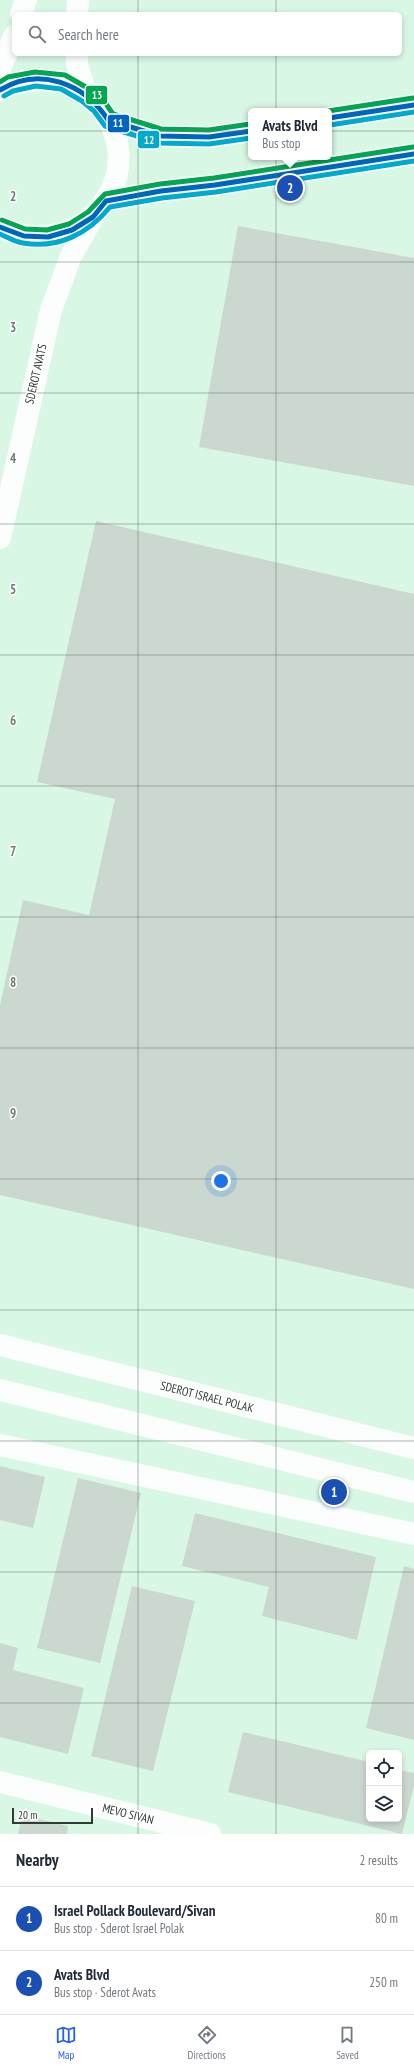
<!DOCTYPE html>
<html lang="en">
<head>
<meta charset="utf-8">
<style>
  :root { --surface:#fff; --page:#f2f2f3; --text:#1f2937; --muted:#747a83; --line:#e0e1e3; --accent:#2563eb }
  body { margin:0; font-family:"PT Sans Narrow",sans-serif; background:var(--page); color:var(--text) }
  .controls { position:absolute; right:12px; bottom:12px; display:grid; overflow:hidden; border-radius:6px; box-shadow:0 2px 6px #0003 }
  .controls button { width:36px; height:36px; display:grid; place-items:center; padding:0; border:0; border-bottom:1px solid var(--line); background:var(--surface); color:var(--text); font:20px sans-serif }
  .scale { position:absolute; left:12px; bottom:10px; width:81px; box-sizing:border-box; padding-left:4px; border:2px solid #2f3b34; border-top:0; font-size:11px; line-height:14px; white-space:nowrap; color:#2f3b34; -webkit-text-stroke:3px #fff; paint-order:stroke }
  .you { position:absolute; left:221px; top:1181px; width:14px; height:14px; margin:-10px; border:3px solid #fff; border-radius:50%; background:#1a73e8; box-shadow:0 0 0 6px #1a73e833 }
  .badge { display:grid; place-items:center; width:26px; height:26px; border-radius:50%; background:var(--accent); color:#fff; font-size:13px; font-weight:700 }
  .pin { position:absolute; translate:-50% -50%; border:2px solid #fff; box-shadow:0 1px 4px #0006 }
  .popup { position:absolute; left:248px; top:108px; width:84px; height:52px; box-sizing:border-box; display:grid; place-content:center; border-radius:6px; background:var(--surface); filter:drop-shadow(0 1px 3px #0005); font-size:13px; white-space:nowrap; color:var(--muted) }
  .popup b { font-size:15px; color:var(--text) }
  .popup::after { content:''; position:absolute; left:50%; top:100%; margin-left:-8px; border:8px solid transparent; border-top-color:var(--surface) }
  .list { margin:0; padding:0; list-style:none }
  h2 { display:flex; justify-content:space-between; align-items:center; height:52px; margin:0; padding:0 16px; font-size:17px }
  h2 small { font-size:13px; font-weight:400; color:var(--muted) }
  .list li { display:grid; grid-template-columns:26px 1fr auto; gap:12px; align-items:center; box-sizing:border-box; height:64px; padding:0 16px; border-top:1px solid var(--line) }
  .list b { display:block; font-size:15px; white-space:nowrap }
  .list p { margin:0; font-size:13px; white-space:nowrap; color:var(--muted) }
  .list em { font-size:13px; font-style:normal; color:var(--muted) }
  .icon { flex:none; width:22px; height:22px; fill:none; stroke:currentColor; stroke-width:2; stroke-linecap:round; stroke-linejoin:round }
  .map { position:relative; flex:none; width:414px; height:1834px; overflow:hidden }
  .search { position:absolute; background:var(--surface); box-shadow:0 2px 6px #0003; left:12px; right:12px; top:12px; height:44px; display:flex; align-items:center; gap:10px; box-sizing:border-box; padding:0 14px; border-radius:6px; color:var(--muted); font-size:15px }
  .sheet { height:180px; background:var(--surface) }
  nav { display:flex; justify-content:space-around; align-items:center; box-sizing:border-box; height:56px; border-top:1px solid var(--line); background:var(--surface); font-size:11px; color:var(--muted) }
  nav a { display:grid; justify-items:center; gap:2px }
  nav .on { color:var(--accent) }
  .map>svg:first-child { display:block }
</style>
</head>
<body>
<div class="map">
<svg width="414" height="1834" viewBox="0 0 414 1834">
  <rect width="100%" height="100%" fill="#e4f6eb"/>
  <path fill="#d9f7e5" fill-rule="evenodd" d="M0 0H414V1834H0ZM14 14H400V54H14ZM251 111H329V157H251ZM369 1753H399V1819H369Z"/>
  <path fill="#cbd8d0" d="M238 226 414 258V486L199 447Z
    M96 521 414 594V1289L0 1195V1005L23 900 89 915 115 799 37 782Z
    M0 1466 45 1477 33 1528 0 1520Z
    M78 1478 141 1493 100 1663 37 1648Z
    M195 1513 376 1557 357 1640 262 1616 269 1587 182 1566Z
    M404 1566 414 1569V1740L366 1728Z
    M132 1586 195 1601 153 1771 91 1756Z
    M0 1643 18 1648 13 1670 84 1688 68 1754 0 1737Z
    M243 1732 369 1762V1819H399V1770L414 1773V1786L402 1834 228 1792Z
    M22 1815 68 1826 67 1834H18Z"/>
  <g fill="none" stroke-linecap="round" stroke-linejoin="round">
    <path stroke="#fbfefc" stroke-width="22" d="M21 14 26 0
      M77 14 78 0
      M77 54V64L86 95
      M0 69 14 36
      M0 90C17 80 35 79 55 81 68 83 83 91 92 100 159 161 89 268 0 227
      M329 118 414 105
      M108 120 160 136 209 137 251 131
      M106 201 161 191 215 185 414 154
      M0 538 51 310 71 256 93 217
      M0 1345 414 1448
      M0 1390 414 1492
      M0 1445 414 1534
      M0 1782 210 1834"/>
    <defs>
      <path id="bus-1" d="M0 90C39 66 84 83 108 120L160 136 209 137 251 131
        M329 118 414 105
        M0 227 24 236 48 237 72 230 93 217 106 201 161 191 215 185 414 154"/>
      <path id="bus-2" d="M4 96 13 91 36 86 61 89 82 101 94 111 105 126 159 143 209 144 251 138
        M330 125 414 112
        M0 234C7 237 15 242 23 243 58 249 88 234 110 207L162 198 216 192 414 161"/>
      <path id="bus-3" d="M0 82 8 77 35 72 65 75 91 90 104 101 113 114 161 129 209 130 250 124
        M328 111 413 98
        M2 220 25 229 47 230 69 224 88 212 105 194 160 184 214 178 413 147"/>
    </defs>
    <use href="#bus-1" stroke="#fff" stroke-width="8"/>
    <use href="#bus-2" stroke="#fff" stroke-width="8"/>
    <use href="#bus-3" stroke="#fff" stroke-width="8"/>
    <use href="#bus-1" stroke="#0065bd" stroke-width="5"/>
    <use href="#bus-2" stroke="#00a9ce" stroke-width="5"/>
    <use href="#bus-3" stroke="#00a651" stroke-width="5"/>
  </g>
  <path fill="none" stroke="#6e7c74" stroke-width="1" stroke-opacity="0.55" d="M138 0V14M276 0V14M138 54V1834M276 54V1834M0 131H414M0 262H414M0 393H414M0 524H414M0 655H414M0 786H414M0 917H414M0 1048H414M0 1179H414M0 1310H414M0 1441H414M0 1572H414M0 1703H414"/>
  <g text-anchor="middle" stroke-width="3" stroke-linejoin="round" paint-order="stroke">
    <g font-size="12" fill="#2f3b34" stroke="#fff">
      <text transform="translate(36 374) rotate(-77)" y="4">SDEROT AVATS</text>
      <text transform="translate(207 1397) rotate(14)" y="4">SDEROT ISRAEL POLAK</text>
      <text transform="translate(128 1814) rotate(14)" y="4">MEVO SIVAN</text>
    </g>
  </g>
  <g font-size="13" text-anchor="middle" font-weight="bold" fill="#6e7c74" stroke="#fff" stroke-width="3" stroke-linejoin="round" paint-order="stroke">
    <text x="13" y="201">2</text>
    <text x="13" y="332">3</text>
    <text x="13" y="463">4</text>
    <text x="13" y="594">5</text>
    <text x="13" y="725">6</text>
    <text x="13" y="856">7</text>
    <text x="13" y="987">8</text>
    <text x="13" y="1118">9</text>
  </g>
  <g stroke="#fff" stroke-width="1.5">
    <rect x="85" y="85" width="23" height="20" rx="4" fill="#00a651"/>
    <rect x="107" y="114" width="23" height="19" rx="4" fill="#0065bd"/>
    <rect x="137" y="130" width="23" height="19" rx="4" fill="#00a9ce"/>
  </g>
  <g font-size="11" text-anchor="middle" font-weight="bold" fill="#fff">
    <text x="97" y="99">13</text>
    <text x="118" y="127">11</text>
    <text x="149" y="144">12</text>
  </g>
</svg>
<div class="controls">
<button><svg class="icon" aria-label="locate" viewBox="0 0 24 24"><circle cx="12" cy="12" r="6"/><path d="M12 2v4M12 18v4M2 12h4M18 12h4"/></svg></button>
<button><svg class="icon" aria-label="layers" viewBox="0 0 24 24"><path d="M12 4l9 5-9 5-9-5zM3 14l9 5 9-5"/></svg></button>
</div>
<div class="scale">20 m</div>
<div class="you"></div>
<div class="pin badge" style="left:334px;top:1492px;background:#1a4fb4">1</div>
<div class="pin badge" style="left:290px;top:188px;background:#1a4fb4">2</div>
<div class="popup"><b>Avats Blvd</b>Bus stop</div>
<div class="search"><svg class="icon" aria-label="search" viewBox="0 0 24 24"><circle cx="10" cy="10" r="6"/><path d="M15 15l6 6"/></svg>Search here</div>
</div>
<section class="sheet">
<h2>Nearby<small>2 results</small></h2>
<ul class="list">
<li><span class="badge" style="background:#1a4fb4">1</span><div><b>Israel Pollack Boulevard/Sivan</b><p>Bus stop · Sderot Israel Polak</p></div><em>80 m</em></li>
<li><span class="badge" style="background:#1a4fb4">2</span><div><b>Avats Blvd</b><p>Bus stop · Sderot Avats</p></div><em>250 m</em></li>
</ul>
</section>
<nav>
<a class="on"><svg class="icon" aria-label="map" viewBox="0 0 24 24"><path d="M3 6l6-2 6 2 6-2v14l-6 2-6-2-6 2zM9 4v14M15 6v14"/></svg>Map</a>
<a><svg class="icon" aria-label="directions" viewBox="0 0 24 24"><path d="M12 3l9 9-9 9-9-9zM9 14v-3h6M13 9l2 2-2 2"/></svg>Directions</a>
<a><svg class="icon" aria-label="saved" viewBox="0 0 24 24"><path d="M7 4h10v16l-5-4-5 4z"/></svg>Saved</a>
</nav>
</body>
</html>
